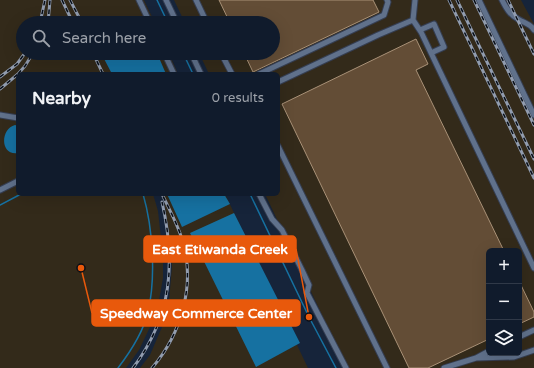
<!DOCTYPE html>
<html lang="en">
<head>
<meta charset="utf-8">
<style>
  :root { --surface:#101b2c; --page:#1e2838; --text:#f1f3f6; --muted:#9ca1a9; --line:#303948 }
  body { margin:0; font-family:"Varela Round",sans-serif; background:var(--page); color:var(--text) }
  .controls { position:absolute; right:12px; bottom:12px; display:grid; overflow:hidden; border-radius:6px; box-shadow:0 4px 16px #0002 }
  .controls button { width:36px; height:36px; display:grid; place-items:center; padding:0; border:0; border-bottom:1px solid var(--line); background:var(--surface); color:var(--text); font:20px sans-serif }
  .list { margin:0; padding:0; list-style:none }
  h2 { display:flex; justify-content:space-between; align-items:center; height:52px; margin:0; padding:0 16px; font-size:17px }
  h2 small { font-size:13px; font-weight:400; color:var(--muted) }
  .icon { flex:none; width:22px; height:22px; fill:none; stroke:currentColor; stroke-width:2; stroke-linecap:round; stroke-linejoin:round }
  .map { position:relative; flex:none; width:534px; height:368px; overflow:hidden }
  .search { position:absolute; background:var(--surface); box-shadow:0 4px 16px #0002; left:16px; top:16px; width:264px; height:44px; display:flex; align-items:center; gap:10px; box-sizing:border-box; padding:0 14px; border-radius:22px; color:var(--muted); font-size:15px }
  .panel { position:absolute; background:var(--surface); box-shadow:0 4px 16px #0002; left:16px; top:72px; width:264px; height:124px; border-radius:6px }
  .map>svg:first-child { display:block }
</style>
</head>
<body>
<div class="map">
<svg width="534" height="368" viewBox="0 0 534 368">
  <rect width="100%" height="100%" fill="#16243a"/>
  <path fill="#332a1a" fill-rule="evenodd" d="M0 0H144L155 23H23V53H169L178 74H18V194H153L158 211 163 257V278L158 306 152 323 139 350 126 368H0Z
    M174 0H521L534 24V368H347L265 194H278V74H209L199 53H273V23H185ZM489 251H519V353H489Z
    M163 194H225L308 368H140L150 355 168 313 172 266 170 240Z"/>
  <path fill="#1671a1" d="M101 53H157L166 74H112Z
    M15 125 18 126V153C0 156 0 129 15 125Z
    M167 194H224L230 204 182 227Z
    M234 213 300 343 256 367 190 233Z"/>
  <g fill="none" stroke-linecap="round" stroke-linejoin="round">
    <path stroke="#1671a1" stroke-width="1.5" d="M157 0 168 23
      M183 53 193 74
      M250 194 309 317 336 368
      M0 205 21 194
      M118 368C131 351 143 333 148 312 156 278 153 228 143 194"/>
  </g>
  <path fill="#634d36" stroke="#a99177" d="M219 0H373L379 12 253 72 244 53H273V23H230Z
    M416 39 428 64 416 70 504 251H489V339L428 368H409L282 104Z
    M519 281 534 312V317L519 324Z"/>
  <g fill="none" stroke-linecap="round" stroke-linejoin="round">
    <defs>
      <path id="minor" d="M139 0 150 23
        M166 0 177 23
        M196 0 207 23
        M479 0 534 115
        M502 0C506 8 510 15 518 19 524 23 531 24 534 30
        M413 20 421 32 534 268
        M420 30 434 24 444 47 431 53
        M164 53 174 74
        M191 53 201 74
        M221 53 232 74
        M259 74 384 15 388 2 387 0
        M278 82 378 35 413 20 415 0
        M0 115 18 118
        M278 146 387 368
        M0 190 18 181
        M259 194 272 219 282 230 302 270 309 285 307 293 346 368
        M519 337 534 330
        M476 358 489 351
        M444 368 476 358 514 357 534 350"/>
    </defs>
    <use href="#minor" stroke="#353e52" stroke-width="7"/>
    <use href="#minor" stroke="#60718b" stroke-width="5"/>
    <defs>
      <path id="rail" d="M62 0 73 23
        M70 0 82 23
        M449 0 534 178
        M457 0 534 159
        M474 0 534 125
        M508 0 534 54
        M40 23 45 0
        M48 23 50 0
        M93 53 103 74
        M18 74 25 66 33 53
        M0 77 17 64 25 53
        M0 89 18 74
        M133 368C172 316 176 263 162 202
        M152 368C182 333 196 283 182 239 177 223 169 209 162 194"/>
    </defs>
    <use href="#rail" stroke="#919caf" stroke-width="3"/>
    <use href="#rail" stroke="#080e17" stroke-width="1.5" stroke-dasharray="4.5" stroke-linecap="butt"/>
  </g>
  <path fill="none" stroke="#e8590c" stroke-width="1.5" d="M309 317L296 249M81 268L92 313"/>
  <g fill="#e8590c" stroke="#080e17" stroke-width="1.5">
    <circle cx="309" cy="317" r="4"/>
    <circle cx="81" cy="268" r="4"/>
  </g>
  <g fill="#e8590c" stroke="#e8590c" stroke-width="1.5">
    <rect x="144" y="236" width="152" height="26" rx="4"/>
    <rect x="92" y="300" width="208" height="26" rx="4"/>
  </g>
  <g font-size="14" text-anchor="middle" font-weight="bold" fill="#fff">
    <text x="220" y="254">East Etiwanda Creek</text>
    <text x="196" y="318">Speedway Commerce Center</text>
  </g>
</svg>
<div class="controls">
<button>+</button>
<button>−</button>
<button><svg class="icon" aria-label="layers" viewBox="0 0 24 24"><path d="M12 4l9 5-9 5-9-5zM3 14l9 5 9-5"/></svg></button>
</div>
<div class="search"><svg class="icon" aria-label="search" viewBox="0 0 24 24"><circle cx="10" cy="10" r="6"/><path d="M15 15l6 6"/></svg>Search here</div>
<section class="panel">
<h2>Nearby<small>0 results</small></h2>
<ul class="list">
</ul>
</section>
</div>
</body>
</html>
